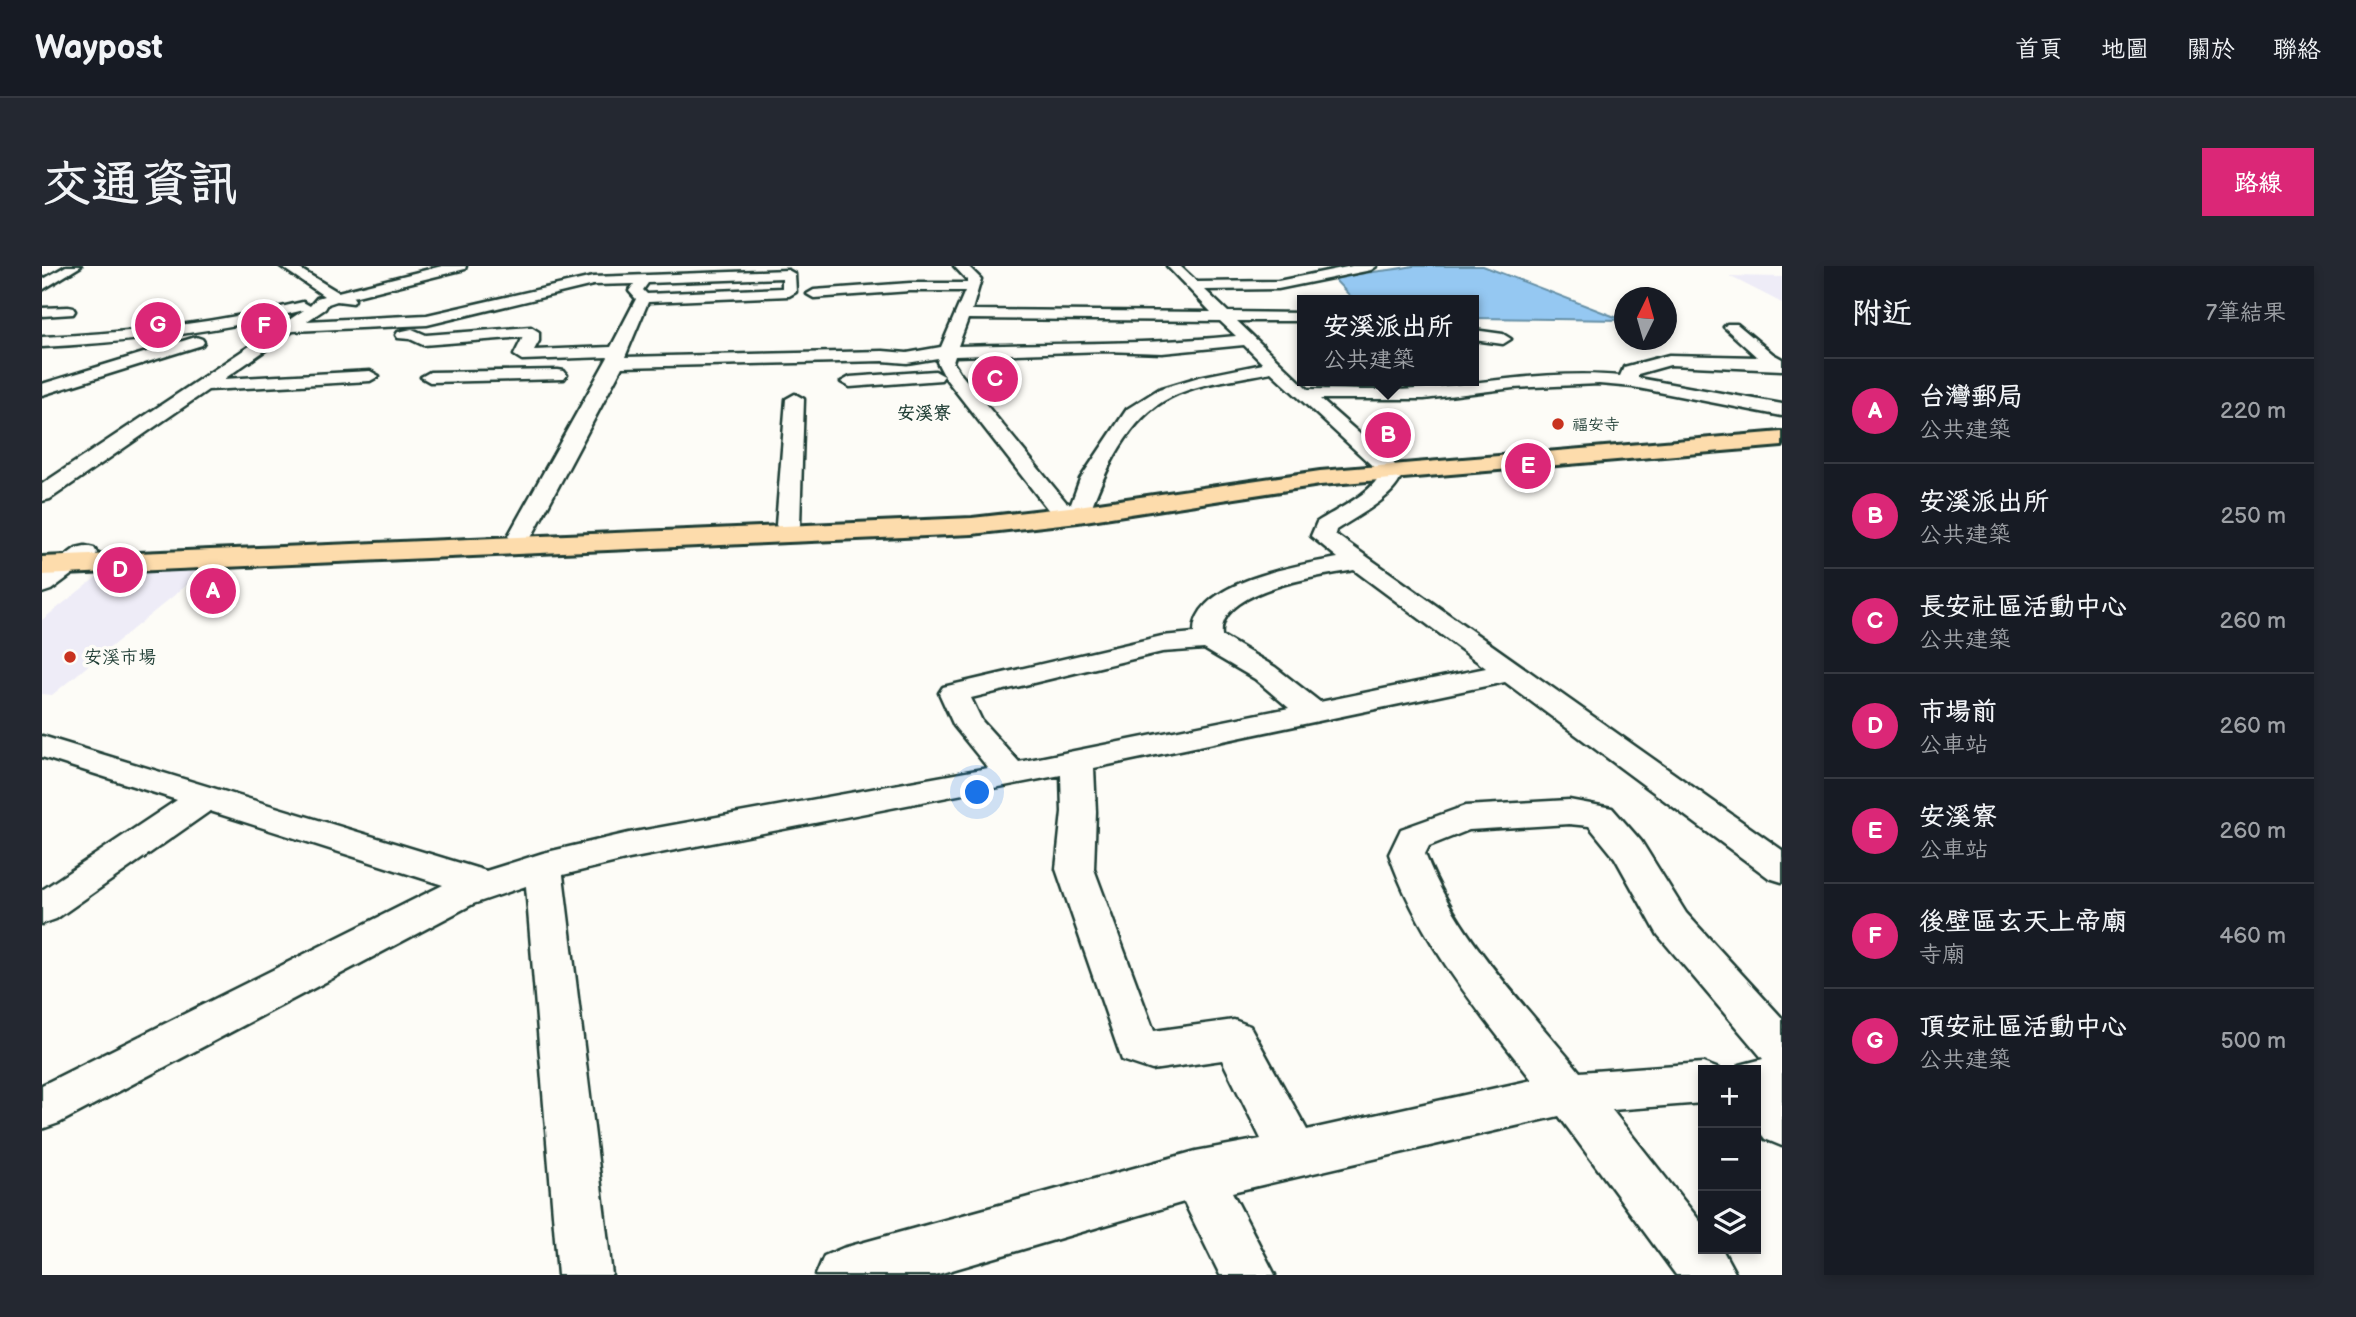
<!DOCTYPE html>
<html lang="zh-TW">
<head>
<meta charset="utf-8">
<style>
  :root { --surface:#171b24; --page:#242831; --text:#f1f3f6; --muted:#9ea1a6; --line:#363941; --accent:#db2777 }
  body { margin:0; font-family:"Balsamiq Sans","LXGW WenKai TC",sans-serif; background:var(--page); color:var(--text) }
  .controls { position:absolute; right:21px; bottom:21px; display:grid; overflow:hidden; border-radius:0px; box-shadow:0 4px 10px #0003 }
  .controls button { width:63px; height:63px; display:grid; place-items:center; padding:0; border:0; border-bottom:2px solid var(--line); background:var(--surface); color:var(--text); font:35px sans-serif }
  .compass { position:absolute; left:1572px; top:21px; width:63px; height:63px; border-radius:50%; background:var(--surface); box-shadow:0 4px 10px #0003; rotate:5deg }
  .you { position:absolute; left:936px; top:527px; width:24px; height:24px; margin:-18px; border:5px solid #fff; border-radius:50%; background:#1a73e8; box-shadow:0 0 0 10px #1a73e833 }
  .badge { display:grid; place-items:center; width:46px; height:46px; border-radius:50%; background:var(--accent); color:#fff; font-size:23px; font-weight:700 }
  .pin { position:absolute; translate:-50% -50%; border:4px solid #fff; box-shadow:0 2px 7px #0006 }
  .popup { position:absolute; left:1255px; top:29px; width:182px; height:91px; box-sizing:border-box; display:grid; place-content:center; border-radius:0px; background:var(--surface); filter:drop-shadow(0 2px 5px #0005); font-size:23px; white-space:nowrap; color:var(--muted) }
  .popup b { font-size:26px; color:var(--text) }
  .popup::after { content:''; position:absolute; left:50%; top:100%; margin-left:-14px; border:14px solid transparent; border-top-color:var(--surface) }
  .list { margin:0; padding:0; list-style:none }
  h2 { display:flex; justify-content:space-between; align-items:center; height:91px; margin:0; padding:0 28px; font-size:30px }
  h2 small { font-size:23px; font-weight:400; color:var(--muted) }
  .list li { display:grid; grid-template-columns:46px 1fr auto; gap:21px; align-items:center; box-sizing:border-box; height:105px; padding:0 28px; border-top:2px solid var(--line) }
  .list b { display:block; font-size:26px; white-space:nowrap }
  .list p { margin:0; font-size:23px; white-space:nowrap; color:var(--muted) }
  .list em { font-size:23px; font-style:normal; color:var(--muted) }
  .icon { flex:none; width:38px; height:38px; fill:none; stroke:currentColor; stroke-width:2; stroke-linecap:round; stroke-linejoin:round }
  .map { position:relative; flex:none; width:1740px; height:1009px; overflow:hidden; border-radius:0px }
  header { display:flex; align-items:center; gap:42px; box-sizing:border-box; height:98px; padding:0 35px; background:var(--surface); border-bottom:2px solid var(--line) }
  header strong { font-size:33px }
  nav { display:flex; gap:38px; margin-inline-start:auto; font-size:24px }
  .intro { display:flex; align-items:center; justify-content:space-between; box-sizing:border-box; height:168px; padding:0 42px }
  h1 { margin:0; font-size:49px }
  .button { padding:18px 32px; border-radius:0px; background:var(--accent); color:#fff; font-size:24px; font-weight:700 }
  main { display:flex; gap:42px; padding:0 42px }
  aside { flex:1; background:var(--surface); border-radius:0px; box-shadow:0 4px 10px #0003 }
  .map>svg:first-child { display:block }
</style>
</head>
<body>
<header>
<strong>Waypost</strong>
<nav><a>首頁</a><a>地圖</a><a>關於</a><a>聯絡</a></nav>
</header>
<div class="intro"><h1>交通資訊</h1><a class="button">路線</a></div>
<main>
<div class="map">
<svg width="1740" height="1009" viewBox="0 0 1740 1009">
  <rect width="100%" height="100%" fill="#fdfcf7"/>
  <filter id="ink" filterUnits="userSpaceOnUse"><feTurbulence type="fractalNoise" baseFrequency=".0143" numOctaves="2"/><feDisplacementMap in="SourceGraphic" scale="14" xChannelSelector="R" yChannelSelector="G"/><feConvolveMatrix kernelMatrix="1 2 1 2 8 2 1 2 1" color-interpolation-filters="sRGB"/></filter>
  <g filter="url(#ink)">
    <path fill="#eeecf7" d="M1687 10 1740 11V37Z
      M160 302 157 309 10 429 0 428V354L61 306Z"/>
    <path fill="#95c8f2" stroke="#6690a6" stroke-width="2" d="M1371 0H1441L1581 54 1432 52V34H1317L1308 30 1292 13C1319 5 1345 6 1371 0Z"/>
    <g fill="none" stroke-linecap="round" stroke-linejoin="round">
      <defs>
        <path id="minor" d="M24 0H39L0 24V14Z
          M238 0H253L296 26 400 0H424L423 3 311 31 313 34 311 37 295 35 286 38 283 43 265 55 385 49 551 11 746 4 753 8 754 26 747 30 606 36 583 91 841 85 865 87 899 81 923 25H868L772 32 765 28 772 24 868 17H925V14L912 0H926L939 13 930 44 1169 46 1125 0H1138L1155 16 1236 15 1310 0H1335L1329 4 1236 23 1163 24 1186 46 1260 47V55H1195L1266 123C1305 123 1346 126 1385 122 1449 116 1514 104 1578 110L1582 101 1627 89 1715 91 1682 61 1685 58H1695L1731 88 1740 93V104L1628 99 1596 108V112L1740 138V150L1591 121 1557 118 1471 122 1382 133H1278L1360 205C1360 228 1312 252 1294 264L1293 268 1740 584V616L1727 612 1463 416 1052 502 1054 546 1052 603 1112 765 1192 754 1208 760 1265 864 1490 814C1435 743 1377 675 1347 588L1359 563 1423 540 1527 534 1570 542 1599 575 1644 647 1740 752V880L1723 873 1714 861V804H1695L1698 799 1721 793 1616 669 1573 592 1547 560 1527 558 1427 564 1387 580 1383 588C1416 673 1481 736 1538 806L1661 797 1677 803 1661 804V837L1570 844 1661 959V983H1680L1694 1009H1634L1517 850 1190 926 1233 1009H1178L1142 936 893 1009H774L782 990 801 982 1154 885 1219 873 1180 794 1110 804 1080 794 1014 603 1020 546 1019 509 587 593 521 609 570 1009H516L484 620 431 638 17 857 0 863V819L401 619 168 545 14 653 0 658V624L135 534 0 491V470L444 605 501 587 587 567 946 502 912 460 897 427 901 421 1120 370 1152 367C1151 315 1258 299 1296 292L1269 270 1275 256C1292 245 1333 226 1338 207L1229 106C1197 113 1159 116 1129 131 1086 152 1063 205 1047 248L1044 253 1036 255 1008 246 904 113 895 96 896 92 865 97 841 95 580 101 490 270 486 275H470L466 270 566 91 480 94 472 89 481 71 381 79 368 73 356 72 354 69 356 66 370 63 384 69 489 61 497 66V75L492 84 569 81 594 33 587 25 592 18 551 19 385 59 251 65 182 113 328 105 337 110 328 115 166 124 8 233 0 235V218L262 44C176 66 89 76 0 81V71C88 67 175 57 261 36L268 40 275 32 282 30ZM740 12V22L605 28 601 24 606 17ZM926 53 1178 55 1194 70C1101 79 1008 77 916 80ZM1202 79 1221 98 1157 111 1117 123 1085 143 1038 213 1029 238 1024 236 918 107 911 96 913 90 1063 85 1120 87ZM1312 304 1444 402 1278 436 1233 401 1180 370C1174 323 1279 310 1312 304ZM1162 383 1213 413 1247 442 977 496 940 455 929 432 1120 386Z
          M26 41 31 42 33 45 31 48 0 50V42Z
          M1432 64 1461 68 1469 73 1461 78 1432 74Z
          M154 71 160 73 162 76 160 79 0 129V118Z
          M516 104 522 105 525 109 522 113 388 116 379 111 388 106Z
          M893 105 902 110 899 114 808 121 799 116 808 111Z
          M753 128 762 133 758 259 754 264H738L734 259 744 133Z
          M43 280 52 282 55 287 52 292 9 324 0 327V307L34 282Z"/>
        <path id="major" d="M1740 166V180L1278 219 1036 256 930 268 0 309V291L930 252 1036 240 1278 205Z"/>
      </defs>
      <use href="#minor" stroke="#1f3d34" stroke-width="5"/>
      <use href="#major" stroke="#1f3d34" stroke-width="6"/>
      <use href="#minor" fill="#fdfcf7" fill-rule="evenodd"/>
      <use href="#major" fill="#fddcac" fill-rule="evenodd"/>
    </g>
  </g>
  <g fill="#c8321e" stroke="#fdfcf7" stroke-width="2.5">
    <circle cx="1516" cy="158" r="7"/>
    <circle cx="28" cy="391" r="7"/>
  </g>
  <g text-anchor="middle" stroke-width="7" stroke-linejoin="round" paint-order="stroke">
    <g font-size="16" fill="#1f3d34" stroke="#fdfcf7" text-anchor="start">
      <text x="1530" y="164">福安寺</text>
    </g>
    <g font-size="18" font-weight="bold" fill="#1f3d34" stroke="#fdfcf7">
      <text x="882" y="153">安溪寮</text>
    </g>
    <g font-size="18" fill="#1f3d34" stroke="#fdfcf7" text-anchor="start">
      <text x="42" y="397">安溪市場</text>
    </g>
  </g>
</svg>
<div class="controls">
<button>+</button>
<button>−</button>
<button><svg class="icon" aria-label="layers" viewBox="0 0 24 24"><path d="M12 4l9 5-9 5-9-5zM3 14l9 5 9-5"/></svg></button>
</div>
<svg class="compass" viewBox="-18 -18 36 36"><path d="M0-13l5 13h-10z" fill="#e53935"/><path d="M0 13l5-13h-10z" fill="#9ea1a6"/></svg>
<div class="you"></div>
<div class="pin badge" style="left:171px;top:325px">A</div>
<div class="pin badge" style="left:1346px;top:169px">B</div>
<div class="popup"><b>安溪派出所</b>公共建築</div>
<div class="pin badge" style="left:953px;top:113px">C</div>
<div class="pin badge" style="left:78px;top:304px">D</div>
<div class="pin badge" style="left:1486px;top:200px">E</div>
<div class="pin badge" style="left:222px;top:60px">F</div>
<div class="pin badge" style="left:116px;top:59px">G</div>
</div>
<aside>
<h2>附近<small>7筆結果</small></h2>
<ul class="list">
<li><span class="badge">A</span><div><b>台灣郵局</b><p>公共建築</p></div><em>220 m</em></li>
<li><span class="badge">B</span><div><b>安溪派出所</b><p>公共建築</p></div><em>250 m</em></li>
<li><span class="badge">C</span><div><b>長安社區活動中心</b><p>公共建築</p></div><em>260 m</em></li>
<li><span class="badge">D</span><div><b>市場前</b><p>公車站</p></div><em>260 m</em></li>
<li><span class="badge">E</span><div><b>安溪寮</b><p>公車站</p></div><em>260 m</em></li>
<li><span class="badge">F</span><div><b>後壁區玄天上帝廟</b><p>寺廟</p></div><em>460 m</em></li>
<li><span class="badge">G</span><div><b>頂安社區活動中心</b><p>公共建築</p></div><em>500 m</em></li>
</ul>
</aside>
</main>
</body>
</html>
